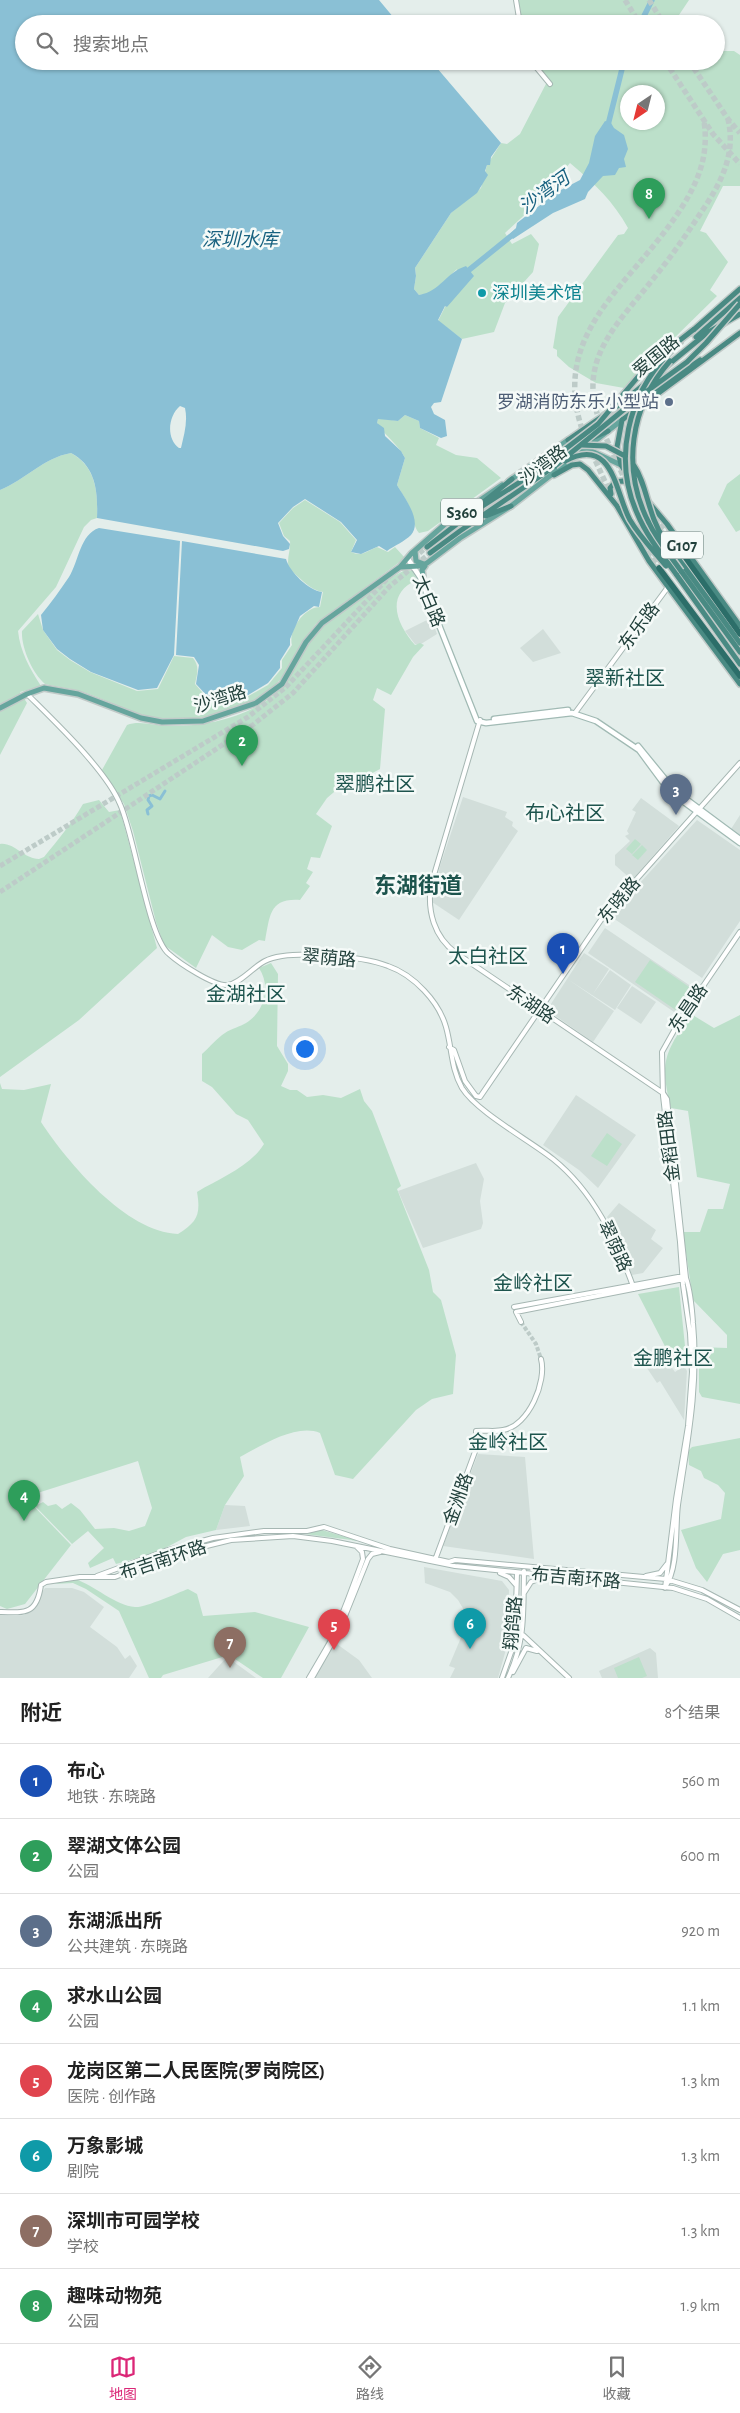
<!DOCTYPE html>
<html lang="zh">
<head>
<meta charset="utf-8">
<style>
  :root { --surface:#fff; --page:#f2f2f2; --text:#222; --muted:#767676; --line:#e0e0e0; --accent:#db2777 }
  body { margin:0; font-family:"Alegreya Sans","Noto Sans SC",sans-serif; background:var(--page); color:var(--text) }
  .compass { position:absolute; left:620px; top:85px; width:45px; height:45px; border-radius:50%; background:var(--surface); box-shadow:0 1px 4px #0004; rotate:215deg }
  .you { position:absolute; left:304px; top:1048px; width:18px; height:18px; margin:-12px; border:4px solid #fff; border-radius:50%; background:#1a73e8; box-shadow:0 0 0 8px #1a73e833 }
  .badge { display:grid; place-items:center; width:32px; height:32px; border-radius:50%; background:var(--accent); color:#fff; font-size:16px; font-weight:700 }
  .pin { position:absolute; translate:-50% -41px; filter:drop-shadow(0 1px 2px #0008) }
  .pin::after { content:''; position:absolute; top:26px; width:18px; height:15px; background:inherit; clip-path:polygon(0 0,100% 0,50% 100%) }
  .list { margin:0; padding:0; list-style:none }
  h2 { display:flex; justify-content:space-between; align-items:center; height:65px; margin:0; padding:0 20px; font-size:21px }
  h2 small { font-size:16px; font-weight:400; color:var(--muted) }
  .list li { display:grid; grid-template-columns:32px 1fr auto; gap:15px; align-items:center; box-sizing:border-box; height:75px; padding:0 20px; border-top:1px solid var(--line) }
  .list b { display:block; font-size:19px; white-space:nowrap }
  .list p { margin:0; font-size:16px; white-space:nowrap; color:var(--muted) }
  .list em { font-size:16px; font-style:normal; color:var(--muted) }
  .icon { flex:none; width:28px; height:28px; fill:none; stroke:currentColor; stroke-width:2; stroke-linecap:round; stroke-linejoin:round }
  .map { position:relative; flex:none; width:740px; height:1678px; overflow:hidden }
  .search { position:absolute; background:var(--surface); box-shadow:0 1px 4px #0004; left:15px; right:15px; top:15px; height:55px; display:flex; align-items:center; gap:12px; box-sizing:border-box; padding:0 18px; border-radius:28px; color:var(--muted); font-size:19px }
  .sheet { height:665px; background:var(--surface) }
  nav { display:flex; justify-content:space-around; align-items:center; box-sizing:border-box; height:70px; border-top:1px solid var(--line); background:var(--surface); font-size:14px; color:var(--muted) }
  nav a { display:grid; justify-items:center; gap:2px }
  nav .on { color:var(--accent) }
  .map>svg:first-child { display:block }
</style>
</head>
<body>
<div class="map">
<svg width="740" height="1678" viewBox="0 0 740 1678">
  <rect width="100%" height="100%" fill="#e4eeeb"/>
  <path fill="#d2deda" d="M431 618 437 634 421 644H415L405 631Z
    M543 629 561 653 533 662 520 648Z
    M463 797 507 812 505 817 513 822 512 826 518 831 459 920 432 902 440 866Z
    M641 798 679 826 632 880 615 865V855L630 841 625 836 629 834 627 831 636 812 632 810Z
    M740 815V836L731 829Z
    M697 820 740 850V921L702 978 610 916Z
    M605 928 695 989 677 1014 588 953Z
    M584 953 609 969 593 994 610 970 631 985 615 1010 569 980 614 1011 593 1042 547 1010Z
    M632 986 656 1002 641 1024 617 1008Z
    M576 1095 636 1135 598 1188 579 1170 543 1145Z
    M476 1163 484 1179 480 1201 483 1223 481 1229 423 1248 398 1191Z
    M619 1203 656 1230 651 1239 663 1248 643 1273 632 1275 607 1217Z
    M668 1362 675 1372 684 1366 687 1371 684 1420 660 1381 657 1383 647 1368H658Z
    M478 1454 525 1457 534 1559 443 1546Z
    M225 1505 245 1506 250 1526 216 1530Z
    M424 1567 502 1581 509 1590 508 1642 498 1678H450L455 1668 449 1666 465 1628 464 1610 458 1600 450 1592 425 1583Z
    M45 1588H72L84 1592 104 1607 90 1627 117 1647 125 1659 130 1655 137 1666 129 1678H0V1615L16 1616 24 1615 31 1608Z
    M330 1639 359 1660 372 1678H309L327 1640Z
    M650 1648 656 1653 658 1678H602L599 1671Z
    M227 1657 256 1678H208Z"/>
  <path fill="#bce0ca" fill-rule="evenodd" d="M518 0H689L673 24H523Z
    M716 51H734L740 55V186H723L700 231 706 233 728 262 710 290 717 296 664 348 635 382 631 381 624 388 596 383 569 367 557 356V350L553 348 558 317 618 235 624 234 628 228C613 201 595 184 570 163L534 206 505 233 512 244 531 234 539 244 533 272 505 303 494 332 462 339 438 321 446 305 447 307 457 269 432 293 419 295 414 289 416 276 415 268 451 213 481 188 487 165 501 143 507 144 520 134 548 80 534 61H716ZM628 92H658V122H628Z
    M405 415 419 421 420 428 439 438 436 445 456 455 477 458 501 478 428 531 419 533C413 526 413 515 409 506 406 499 401 492 397 485L405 458C399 445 385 436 377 423L378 418 398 421Z
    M71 453C96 467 98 492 97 518L91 520 84 527 56 587 18 631C20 651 30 669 41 686L20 692 27 703 0 755V490C25 480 43 458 71 453Z
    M740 474V530L736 532 718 504 727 484Z
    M305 500 340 522 356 540 351 552C362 557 367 551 377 547L388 552 395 547 405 558 316 624C299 643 292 670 273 687 244 713 184 727 147 716 125 710 104 699 83 692 70 688 58 687 45 684 32 673 21 647 22 631L38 614 43 630 57 650 70 660 90 672 137 691 158 689 174 656 193 658C200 667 197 674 195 684L209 700 245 698 268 685 282 668V660L292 645C288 631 304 607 320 607L323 592C309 590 300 577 289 569 286 558 291 551 290 541L284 536 279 523 293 508Z
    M405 570 412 571 417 580C384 594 397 625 415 645L420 643 424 645 413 657 391 695 377 688 373 700 385 709 380 769 350 785 340 787 327 798 316 814 332 826 320 858 311 857 307 869 313 872 306 883 310 886 300 900C269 898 270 916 265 941L259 940 242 950 228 947 212 935 196 968 164 945 156 922 133 831 124 804 102 770 127 725C140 720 154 726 168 726 200 727 239 719 266 701 291 685 295 658 313 637 335 612 376 585 405 570Z
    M99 800 109 812 120 810 157 948 79 1020 0 1077V844C14 842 24 859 39 859L44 857C58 840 72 823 83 804Z
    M635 839 641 844 632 854 626 849Z
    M642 845 647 850 638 860 632 855Z
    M650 960 692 989 677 1011 635 982Z
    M271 963 278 974 277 1046 288 1064V1071L281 1086 290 1090H297L307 1097 323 1095 341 1098 360 1089 364 1101 372 1111 401 1186 397 1189 429 1270 433 1292 441 1300 456 1355 453 1394 432 1399 416 1410 353 1479 335 1475 320 1433C296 1423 261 1446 240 1457L244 1476 225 1505 216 1530 186 1537 156 1553 116 1564 113 1558 90 1568 88 1563 104 1548 88 1531 72 1544 35 1506 43 1502 48 1506 56 1504 62 1509 71 1503 80 1510 95 1529 114 1528 129 1531 145 1526 152 1508 138 1461 25 1497 71 1545 25 1604 7 1609 0 1606V1083L2 1089 24 1090 51 1084 41 1122C68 1163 126 1232 178 1234 197 1222 201 1215 197 1192 220 1178 250 1167 264 1144L248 1120 236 1114 212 1087 202 1081V1054C210 1047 217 1038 225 1033 232 1028 240 1027 246 1023 265 1011 271 986 259 968Z
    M691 1014 714 1028 740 1015V1404L702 1397 699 1392V1347L727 1348V1335L693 1300 683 1232H700L708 1209H723L730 1184 697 1177 688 1111 671 1108C659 1061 665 1053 691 1014Z
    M607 1133 622 1144 607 1166 591 1156Z
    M679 1287 686 1356 684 1369 681 1367 675 1355 670 1356 638 1294Z
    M740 1438V1550L723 1554 707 1582 696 1568 681 1530 721 1519 725 1493 718 1485 704 1478 701 1471 689 1465 688 1451 692 1447Z
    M322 1530 359 1541 305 1534Z
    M75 1579C94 1585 116 1606 135 1607 145 1608 177 1593 188 1589L197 1594 203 1616 255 1612 309 1627 281 1678H263L229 1655 163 1675 161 1678H149L119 1611 86 1589 73 1583 54 1584Z
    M639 1657 647 1676 642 1678H618L614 1668Z"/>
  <path fill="#8ac0d5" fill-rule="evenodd" d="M0 0H379L399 24H24V61H431L501 143 491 157 490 165H487L485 171 488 175 477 193 451 213 415 268 416 276 414 289 419 295C441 291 445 273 466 266L474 276 447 307 445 306 438 320 462 339 441 402 434 403 431 407 434 414 445 420 447 436 441 438 420 428 419 421 405 415 398 421 378 419 377 423 384 428 385 436 401 451 405 458 397 485C404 497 423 521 411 535 405 541 394 546 387 551L379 546 361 554 351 552 357 540 341 522 305 499 293 507 278 523 283 536 290 544 289 549 283 551 97 518C98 492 96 466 71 453 43 458 25 480 0 490ZM180 406 185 408C188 422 184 435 181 448H179C166 439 168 416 180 406Z
    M605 121 611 123 614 128 624 135 628 149 624 159 626 167 619 168 615 175 603 176 588 192 585 199 553 213 513 239 509 235 516 228 517 223 557 192 580 180 589 163 595 136Z
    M99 528 180 541 174 655 157 688 138 690 91 672 70 659 57 649 43 630 41 615C51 603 60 590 69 577 79 561 80 534 99 528Z
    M182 541 286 559C289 571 309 591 322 592L319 607 314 606 300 616 290 639V645L280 661V668L268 683 245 697 209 698 196 684 199 665 194 657 176 655Z"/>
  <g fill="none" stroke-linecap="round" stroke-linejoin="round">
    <path stroke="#8ac0d5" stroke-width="3" d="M148 814 147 810 152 806 148 800 149 796 152 795 160 799 165 791"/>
    <path stroke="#8ac0d5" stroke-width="5.5" d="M640 24 652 0
      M607 129 624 61
      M469 270 516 232"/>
    <path stroke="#bdcbc8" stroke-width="4" stroke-dasharray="4 2" stroke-linecap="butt" d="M521 1322 536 1344 541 1359"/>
    <path stroke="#bdcbc8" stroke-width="5" stroke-dasharray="5 2.5" stroke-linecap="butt" d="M402 567 427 547
      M0 866 248 717 286 687 389 577
      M0 892 254 724 293 693 390 586 430 553"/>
    <path stroke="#bdcbc8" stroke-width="5.5" stroke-dasharray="5.5 3" stroke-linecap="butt" d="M625 0 640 24
      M649 0 664 24
      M665 61 713 134 740 164
      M689 61 728 119 740 133
      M600 422C576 359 618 324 653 279 672 256 688 232 704 208 722 181 736 153 728 119
      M603 431 625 480 670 536
      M588 445C541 335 630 289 682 207 699 180 709 154 704 121
      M592 453 611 495
      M642 545 659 568"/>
    <defs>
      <path id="tertiary" d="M516 0 520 24
        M531 61 550 84
        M27 694C54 721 106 770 120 804 135 837 148 937 169 954 179 963 215 987 228 985 241 983 253 967 265 961 289 949 362 956 388 966 414 975 439 1002 446 1027 452 1048 451 1069 462 1088 477 1112 529 1140 553 1159 593 1191 617 1241 634 1289
        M575 713 668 587
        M480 720 431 885C427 911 434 937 456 953L663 1093
        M449 1047 454 1050 465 1081 476 1096 480 1097 603 917 740 763
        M663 1093 667 1099 686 1278C691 1293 692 1308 693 1323 699 1386 687 1444 678 1505 675 1528 679 1568 665 1587
        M514 1307 678 1277H684
        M521 1322 516 1312 684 1279
        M435 1560 476 1449V1431C485 1430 495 1432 503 1430 529 1426 547 1381 541 1359
        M500 1573 509 1577 516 1585
        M97 1576 165 1551 213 1538 264 1531H307L324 1527 390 1549 449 1562 455 1560 666 1579 702 1590 740 1610
        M646 1576 660 1573 667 1564
        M665 1588 676 1499 688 1426 692 1372 690 1333 683 1285 680 1242 663 1096 662 1052 680 1020 740 932
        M524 1593 531 1582 543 1577
        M0 1612C26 1613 37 1614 41 1585L46 1582 80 1577H115L178 1553 231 1540 293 1536 332 1541 455 1566 673 1588 707 1599 740 1618
        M523 1635 569 1678
        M513 1672 526 1648 537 1651
        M309 1678 333 1637 348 1599 363 1559 362 1552 357 1547
        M312 1678 339 1631 368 1559 372 1554 380 1552
        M502 1678 515 1641 517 1573
        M508 1678C526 1639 523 1613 524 1571"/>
      <path id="secondary" d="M408 559 420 577 477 721 486 723 572 713 596 721 639 750 670 792 740 843
        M494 719 568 710
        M638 746 674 790 740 839"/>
      <path id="primary" d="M509 481 568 440 621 465
        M415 551 416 561 424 564
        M401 567 419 566 427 563 460 538 511 506 622 420
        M423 576 422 570 425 566
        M0 708 27 694 44 688 78 694 141 718 162 722 203 721 256 703 282 684 306 642 322 623 400 567 411 554 444 525 502 485"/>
      <path id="trunk" d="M690 333 740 289
        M740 333 622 420 617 447 621 465 634 485 667 524 740 626
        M696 337 740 298
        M668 354 680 342
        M648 392 660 387 700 360
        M589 430 587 435 592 438 608 431
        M568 440 619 405 707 333 740 314
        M554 475 572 465 580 464 588 470 617 506 649 561 740 684
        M611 494 610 488 615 482 623 481 631 484
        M481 504 512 479
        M486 516 511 506
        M664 539 740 643
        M427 547 470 514 534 473
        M430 553 460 531 555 466
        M681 571 740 652
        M676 574 740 664"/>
      <path id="motorway" d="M670 536 740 634
        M659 568 740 676"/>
    </defs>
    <use href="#tertiary" stroke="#a6b7b3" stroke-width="6"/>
    <use href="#secondary" stroke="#a1bab4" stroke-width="7"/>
    <use href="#primary" stroke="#c1cac8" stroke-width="8"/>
    <use href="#trunk" stroke="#c1cac8" stroke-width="8"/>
    <use href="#motorway" stroke="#c1cac8" stroke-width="8"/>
    <use href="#tertiary" stroke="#fff" stroke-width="4"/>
    <use href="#secondary" stroke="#fff" stroke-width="4.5"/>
    <use href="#primary" stroke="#66a59d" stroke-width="5"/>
    <use href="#trunk" stroke="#498a83" stroke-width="5"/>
    <use href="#motorway" stroke="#2c6e69" stroke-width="5.5"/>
    <defs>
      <path id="trunk-bridge" d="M668 354C628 396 613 459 637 513 646 535 662 555 676 574
        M670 361C630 406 621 469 649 523 657 540 670 555 681 571
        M582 445 606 446 625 456
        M565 461C614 435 615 493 630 520 640 537 654 551 666 566
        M633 464C648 486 647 514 664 539
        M555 466 643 394 687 362 706 343 740 304
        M534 473 598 424 648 365 693 330"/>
    </defs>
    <use href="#trunk-bridge" stroke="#c1cac8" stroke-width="8" stroke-linecap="butt"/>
    <use href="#trunk-bridge" stroke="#498a83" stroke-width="5"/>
  </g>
  <circle fill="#0f9aa8" stroke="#f5faf8" stroke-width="2" cx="482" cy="293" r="5"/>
  <circle fill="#5c6f8a" stroke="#f5faf8" stroke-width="2" cx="669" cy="402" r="5"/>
  <g text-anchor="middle" stroke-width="5" stroke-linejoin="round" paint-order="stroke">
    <g fill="#f5faf8" stroke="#617874" stroke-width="1">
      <rect x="441" y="498.5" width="42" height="27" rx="4"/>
      <rect x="661" y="531.5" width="42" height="27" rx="4"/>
    </g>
    <g font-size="16" font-weight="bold" fill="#22413c">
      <text x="462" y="518">S360</text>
      <text x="682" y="551">G107</text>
    </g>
    <g font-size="18" fill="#0d838f" stroke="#f5faf8" text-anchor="start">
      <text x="492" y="299">深圳美术馆</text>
    </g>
    <g font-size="18" fill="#22413c" stroke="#f5faf8">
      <text transform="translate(656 356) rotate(-39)" y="6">爱国路</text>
      <text transform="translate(543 465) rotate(-37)" y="6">沙湾路</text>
      <text transform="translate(429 601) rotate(67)" y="6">太白路</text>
      <text transform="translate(639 626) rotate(-53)" y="6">东乐路</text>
      <text transform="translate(220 699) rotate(-17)" y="6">沙湾路</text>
      <text transform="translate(619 900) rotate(-50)" y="6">东晓路</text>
      <text transform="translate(329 958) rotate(5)" y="6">翠荫路</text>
      <text transform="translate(531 1004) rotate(34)" y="6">东湖路</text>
      <text transform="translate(688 1008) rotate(-56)" y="6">东昌路</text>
      <text transform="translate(669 1146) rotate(-97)" y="6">金稻田路</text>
      <text transform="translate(615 1246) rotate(65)" y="6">翠荫路</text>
      <text transform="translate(458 1499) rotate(-70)" y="6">金洲路</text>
      <text transform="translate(163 1560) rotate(-18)" y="6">布吉南环路</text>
      <text transform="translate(576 1578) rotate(5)" y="6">布吉南环路</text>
      <text transform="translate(513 1623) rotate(-85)" y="6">翔鸽路</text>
    </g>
    <g font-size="18" fill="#4e5e75" stroke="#f5faf8" text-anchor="end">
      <text x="659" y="408">罗湖消防东乐小型站</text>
    </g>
    <g font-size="19" font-style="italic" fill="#196280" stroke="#f5faf8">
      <text transform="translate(544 192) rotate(-36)" y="7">沙湾河</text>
      <text x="240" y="246">深圳水库</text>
    </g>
    <g font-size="20" fill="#1d544d" stroke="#f5faf8">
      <text x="625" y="685">翠新社区</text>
      <text x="375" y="791">翠鹏社区</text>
      <text x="565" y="820">布心社区</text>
      <text x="488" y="963">太白社区</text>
      <text x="246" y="1001">金湖社区</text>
      <text x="533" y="1290">金岭社区</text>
      <text x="673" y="1365">金鹏社区</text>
      <text x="508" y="1449">金岭社区</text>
    </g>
    <g font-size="22" font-weight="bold" fill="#1d544d" stroke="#f5faf8">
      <text x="418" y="893">东湖街道</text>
    </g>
  </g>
</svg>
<svg class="compass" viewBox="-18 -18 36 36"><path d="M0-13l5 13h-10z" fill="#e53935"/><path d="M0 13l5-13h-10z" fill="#767676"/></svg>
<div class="you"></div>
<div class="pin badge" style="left:563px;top:974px;background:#1a4fb4">1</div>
<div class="pin badge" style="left:242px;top:766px;background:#2e9e5b">2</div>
<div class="pin badge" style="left:676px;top:815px;background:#5c6f8a">3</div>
<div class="pin badge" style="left:24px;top:1521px;background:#2e9e5b">4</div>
<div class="pin badge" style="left:334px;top:1650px;background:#e0444e">5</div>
<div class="pin badge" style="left:470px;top:1649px;background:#0f9aa8">6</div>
<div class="pin badge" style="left:230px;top:1668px;background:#8d6e63">7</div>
<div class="pin badge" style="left:649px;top:219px;background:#2e9e5b">8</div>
<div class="search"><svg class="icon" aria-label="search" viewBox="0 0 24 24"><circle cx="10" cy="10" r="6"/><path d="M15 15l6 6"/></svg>搜索地点</div>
</div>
<section class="sheet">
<h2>附近<small>8个结果</small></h2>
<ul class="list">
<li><span class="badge" style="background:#1a4fb4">1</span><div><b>布心</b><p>地铁 · 东晓路</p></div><em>560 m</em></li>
<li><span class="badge" style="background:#2e9e5b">2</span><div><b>翠湖文体公园</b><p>公园</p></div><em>600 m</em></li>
<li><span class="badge" style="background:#5c6f8a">3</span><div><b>东湖派出所</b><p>公共建筑 · 东晓路</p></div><em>920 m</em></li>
<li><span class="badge" style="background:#2e9e5b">4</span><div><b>求水山公园</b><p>公园</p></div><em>1.1 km</em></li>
<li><span class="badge" style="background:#e0444e">5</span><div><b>龙岗区第二人民医院(罗岗院区)</b><p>医院 · 创作路</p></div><em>1.3 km</em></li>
<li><span class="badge" style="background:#0f9aa8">6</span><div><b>万象影城</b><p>剧院</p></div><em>1.3 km</em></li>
<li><span class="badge" style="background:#8d6e63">7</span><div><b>深圳市可园学校</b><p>学校</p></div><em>1.3 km</em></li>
<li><span class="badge" style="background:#2e9e5b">8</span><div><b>趣味动物苑</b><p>公园</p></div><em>1.9 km</em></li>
</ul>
</section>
<nav>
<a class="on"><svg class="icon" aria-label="map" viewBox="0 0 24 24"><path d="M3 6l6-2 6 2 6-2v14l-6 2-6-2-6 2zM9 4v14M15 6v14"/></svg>地图</a>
<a><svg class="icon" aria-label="directions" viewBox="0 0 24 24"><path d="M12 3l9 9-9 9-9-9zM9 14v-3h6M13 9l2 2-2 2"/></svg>路线</a>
<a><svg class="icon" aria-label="saved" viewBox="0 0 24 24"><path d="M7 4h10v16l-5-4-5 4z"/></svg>收藏</a>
</nav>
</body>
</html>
